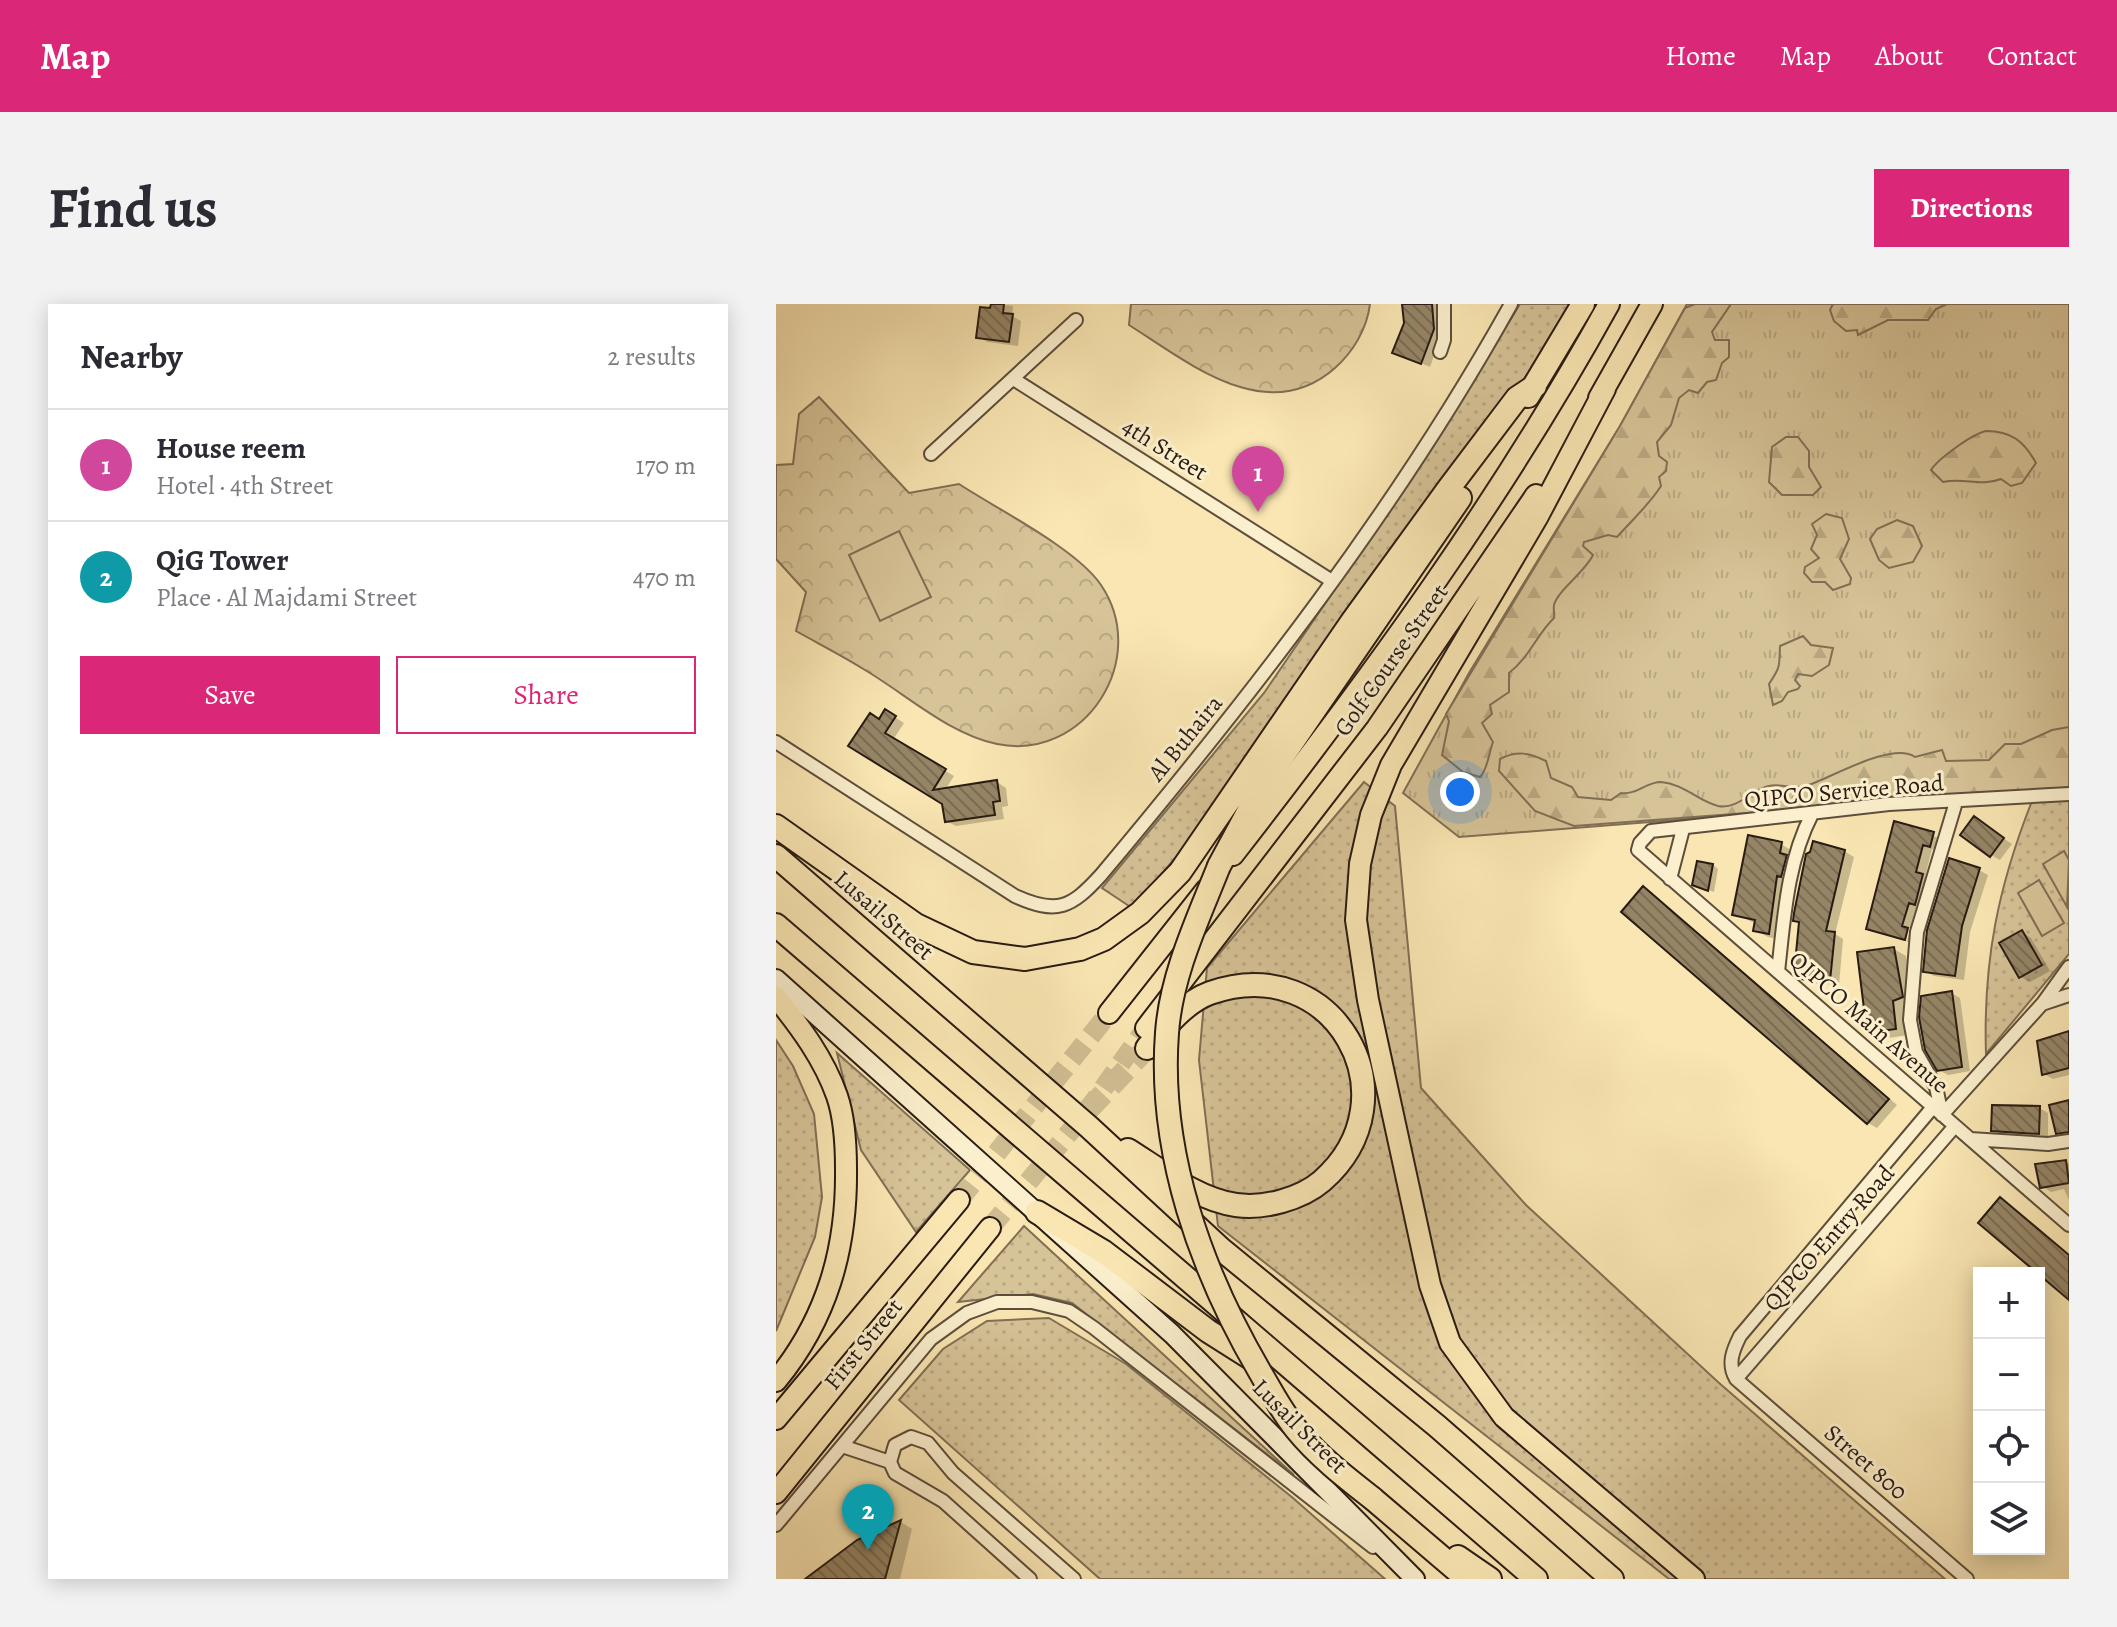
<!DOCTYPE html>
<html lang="en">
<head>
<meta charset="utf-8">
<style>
  :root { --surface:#fff; --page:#f2f2f3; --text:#2b2b33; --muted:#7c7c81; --line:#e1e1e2; --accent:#db2777 }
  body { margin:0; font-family:Alegreya,serif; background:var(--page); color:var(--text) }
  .controls { position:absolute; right:24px; bottom:24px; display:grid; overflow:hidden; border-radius:0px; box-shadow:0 4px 20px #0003 }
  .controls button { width:72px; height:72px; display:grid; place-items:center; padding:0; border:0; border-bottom:2px solid var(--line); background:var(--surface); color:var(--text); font:40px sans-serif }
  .you { position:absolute; left:684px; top:488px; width:28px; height:28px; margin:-20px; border:6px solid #fff; border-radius:50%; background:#1a73e8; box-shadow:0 0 0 12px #1a73e833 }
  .badge { display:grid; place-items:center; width:52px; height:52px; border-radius:50%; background:var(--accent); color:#fff; font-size:26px; font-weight:700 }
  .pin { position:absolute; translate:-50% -66px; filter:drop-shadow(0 2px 4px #0008) }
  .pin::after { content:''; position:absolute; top:42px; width:28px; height:24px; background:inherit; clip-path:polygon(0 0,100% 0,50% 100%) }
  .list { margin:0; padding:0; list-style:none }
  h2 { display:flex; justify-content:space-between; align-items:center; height:104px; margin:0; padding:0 32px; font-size:34px }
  h2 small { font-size:26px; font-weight:400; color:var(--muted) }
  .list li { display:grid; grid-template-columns:52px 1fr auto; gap:24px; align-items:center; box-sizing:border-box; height:112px; padding:0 32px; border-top:2px solid var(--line) }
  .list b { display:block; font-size:30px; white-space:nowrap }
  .list p { margin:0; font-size:26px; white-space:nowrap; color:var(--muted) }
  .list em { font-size:26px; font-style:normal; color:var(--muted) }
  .actions { display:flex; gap:16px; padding:24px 32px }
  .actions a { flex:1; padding:18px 0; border:2px solid var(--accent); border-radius:0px; text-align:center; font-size:28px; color:var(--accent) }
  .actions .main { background:var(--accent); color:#fff }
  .icon { flex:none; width:44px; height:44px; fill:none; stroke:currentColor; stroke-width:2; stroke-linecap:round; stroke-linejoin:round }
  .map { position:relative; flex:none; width:1293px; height:1275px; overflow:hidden; border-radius:0px }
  header { display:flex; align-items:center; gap:48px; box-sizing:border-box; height:112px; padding:0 40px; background:var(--accent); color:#fff }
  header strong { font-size:38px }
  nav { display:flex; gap:44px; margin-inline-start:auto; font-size:28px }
  .intro { display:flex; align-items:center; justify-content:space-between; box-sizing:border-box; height:192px; padding:0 48px }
  h1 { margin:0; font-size:56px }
  .button { padding:20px 36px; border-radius:0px; background:var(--accent); color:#fff; font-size:28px; font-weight:700 }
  main { display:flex; gap:48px; padding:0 48px }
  aside { flex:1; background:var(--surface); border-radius:0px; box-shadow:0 4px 20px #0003 }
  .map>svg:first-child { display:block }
</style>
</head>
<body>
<header>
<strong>Map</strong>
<nav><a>Home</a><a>Map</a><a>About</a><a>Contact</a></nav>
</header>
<div class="intro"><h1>Find us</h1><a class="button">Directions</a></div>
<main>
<aside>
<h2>Nearby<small>2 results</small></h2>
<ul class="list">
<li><span class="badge" style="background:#d1479c">1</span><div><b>House reem</b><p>Hotel · 4th Street</p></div><em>170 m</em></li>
<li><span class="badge" style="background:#0f9aa8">2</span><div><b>QiG Tower</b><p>Place · Al Majdami Street</p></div><em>470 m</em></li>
</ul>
<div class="actions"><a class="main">Save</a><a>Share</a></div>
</aside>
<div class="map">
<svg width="1293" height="1275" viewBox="0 0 1293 1275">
  <defs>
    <pattern id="grass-tufts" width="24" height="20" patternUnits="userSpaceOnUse" patternTransform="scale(2)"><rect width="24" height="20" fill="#d6c397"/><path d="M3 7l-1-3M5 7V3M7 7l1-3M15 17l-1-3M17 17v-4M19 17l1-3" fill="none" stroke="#b8a781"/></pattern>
    <pattern id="forest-firs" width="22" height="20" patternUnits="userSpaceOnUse" patternTransform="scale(2)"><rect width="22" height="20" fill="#d6c397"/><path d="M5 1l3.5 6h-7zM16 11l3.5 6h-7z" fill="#b8a781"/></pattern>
    <pattern id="park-crowns" width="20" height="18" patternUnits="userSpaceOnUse" patternTransform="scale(2)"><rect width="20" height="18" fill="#d6c397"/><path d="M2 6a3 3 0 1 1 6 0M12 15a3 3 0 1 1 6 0" fill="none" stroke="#b8a781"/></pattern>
    <pattern id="garden-dots" width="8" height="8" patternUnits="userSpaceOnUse" patternTransform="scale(2)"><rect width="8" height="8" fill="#d6c397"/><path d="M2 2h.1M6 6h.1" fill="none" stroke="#b8a781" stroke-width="1.8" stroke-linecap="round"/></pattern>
    <pattern id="building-back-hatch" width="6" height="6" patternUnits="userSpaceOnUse" patternTransform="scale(2)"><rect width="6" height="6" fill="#958566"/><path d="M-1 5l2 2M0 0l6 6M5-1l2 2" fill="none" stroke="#7a6c53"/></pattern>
  </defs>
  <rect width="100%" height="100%" fill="#f9e6b2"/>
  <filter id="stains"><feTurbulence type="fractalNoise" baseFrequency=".0025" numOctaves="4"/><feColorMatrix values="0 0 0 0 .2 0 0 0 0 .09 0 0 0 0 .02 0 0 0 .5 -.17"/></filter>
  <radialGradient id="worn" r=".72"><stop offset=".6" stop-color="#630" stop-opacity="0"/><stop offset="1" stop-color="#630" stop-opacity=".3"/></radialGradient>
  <path fill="url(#grass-tufts)" stroke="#806f55" stroke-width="2" d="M911 0H1293V485L683 533 627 489 693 369 844 122Z"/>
  <path fill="url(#forest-firs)" stroke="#806f55" stroke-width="2" d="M919 0H955L936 28 939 36H953V53L946 59 940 76 931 78 922 89 913 86 903 94 895 121 881 138 883 152 891 158 890 167 883 173 885 182C872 202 857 215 841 233L832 231 808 238 807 242 817 251C809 268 781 287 778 301 777 305 779 310 778 314 761 330 753 354 733 369V388L714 401 716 410 706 419 717 438C713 448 712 465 704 473L687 468 666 451 673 417 670 410 844 122 909 4Z
    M1057 0H1171L1160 5 1152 16H1112L1082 31 1081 26 1070 27 1058 17 1054 6Z
    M1210 127C1235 127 1248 137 1260 159L1246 179 1235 182 1225 175C1204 183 1188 173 1167 178L1155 166C1162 155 1196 130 1210 127Z
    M1010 133H1022L1033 147V163L1045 183 1037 191H1006L993 178 996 143Z
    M1050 210 1066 214 1073 235 1064 255 1075 274 1074 280 1057 286 1049 278H1036L1028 269 1029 263 1043 254 1035 245 1041 231 1036 220Z
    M1121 216 1137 222 1146 242 1137 258 1113 264 1103 256 1094 235 1101 225Z
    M1027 332 1035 341 1057 344 1053 361 1036 372 1022 370 1019 376 1024 382 1022 385 1012 388 1006 397 997 401 993 380C1005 362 1003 363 1004 342Z
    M1293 423V485L798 522 759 507 723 467 724 455C741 446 754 449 770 457L775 474 796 483 802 493 835 496 845 489C861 491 870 478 885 478 908 480 922 497 942 502 962 506 976 485 993 482 1005 479 1017 486 1030 482 1055 474 1116 437 1139 453L1166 446 1170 457 1213 456 1229 440H1245L1276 426Z"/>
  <path fill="url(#park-crowns)" stroke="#806f55" stroke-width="2" d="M355 0H594C591 25 577 48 559 64 491 124 413 59 353 21Z
    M43 93 133 189 183 180C221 205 301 245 325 281 375 355 309 458 221 440 173 430 131 391 89 366 67 352 43 340 20 327L30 288 0 255V161L17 160 23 110Z"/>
  <path fill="url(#garden-dots)" stroke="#806f55" stroke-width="2" d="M744 0H798L756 64 633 229 427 522 356 604 326 584 488 389 670 122Z
    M588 478 619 502 645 784 750 901 942 1078 1169 1275H893L442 922 423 756 431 664Z
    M1293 495V650L1210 750C1207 657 1222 583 1256 497Z
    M0 736 17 762 38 810 46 893 39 933 0 1027Z
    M61 749 194 866 140 928 85 846Z
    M248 922 518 1171 296 999 257 990 182 998Z
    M273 1014 350 1060 517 1194 609 1275H324L123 1096 167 1045 211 1017Z"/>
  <path fill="#d6c397" stroke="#806f55" stroke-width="2" d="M123 227 155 293 104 317 73 251Z
    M1288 547 1293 556 1291 603 1267 560Z
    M1263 576 1288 619 1266 632 1242 589Z"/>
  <path fill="#0003" d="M217 0 237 2 236 12 245 17 242 42 211 38 202 32Z
    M630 0H665L666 30 654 63 619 48 630 19Z
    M110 408 128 419 117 436 178 472 169 486 221 478 230 484 232 502 226 503 228 515 180 522 170 517 168 499 75 442Z
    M1120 520 1166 535 1163 547 1156 545 1149 573 1156 577 1148 605 1142 603 1135 628 1141 631 1138 640 1131 638 1135 624H1130L1127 637 1092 625Z
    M1206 520 1236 540 1224 556 1215 551Z
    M1005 540 1018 548 1006 636 992 633 979 626 981 620 958 610Z
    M1068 547 1078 553 1059 630 1067 635 1063 681 1035 679 1025 673Z
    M937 561 942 565 938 588 924 583Z
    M1203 566 1212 571 1194 628 1188 676 1158 672 1149 667Z
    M868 585 1121 801 1101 824 1092 819Z
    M1246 628 1255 634 1274 667 1254 678 1245 673Z
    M1118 645 1130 652 1138 702 1129 703 1132 731 1106 735 1093 728Z
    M1175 689 1184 694 1194 767 1172 771 1163 766Z
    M1293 729V771L1277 775 1268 770Z
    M1263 804 1272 809V834L1226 832 1217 826Z
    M1290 858 1293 860V896L1288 885 1275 888 1266 882Z
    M125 1218 136 1225 124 1275H32L51 1258Z"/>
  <path fill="url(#building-back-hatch)" stroke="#291b13" stroke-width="2" d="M215 0H228L227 9 237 10 233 38 200 34 204 3 214 4Z
    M626 0H656L658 25 645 60 616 49 628 19Z
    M109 405 120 412 109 429 170 465 157 486 221 476 224 497 217 498 219 511 169 518 166 500 72 442 94 409 103 415Z
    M1198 512 1228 534 1214 553 1184 531Z
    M1118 517 1158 528 1154 543 1147 541 1140 568 1147 570 1139 601 1133 599 1126 622 1132 624 1129 636 1090 625Z
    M972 531 1006 538 1004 549 1011 551 1005 573 1001 572 993 630 977 627 979 616 956 611Z
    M1037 537 1069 546 1050 627 1059 628 1054 677 1023 675 1018 670 1023 618 1017 617 1018 609 1030 550 1034 548Z
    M1173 554 1204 564 1186 622 1179 672 1147 668 1151 626Z
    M921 557 937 560 932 587 916 581Z
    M867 582 1113 795 1091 820 845 608Z
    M1246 626 1266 661 1243 674 1223 639Z
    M1118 643 1127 693 1117 697 1120 725 1091 729 1081 648Z
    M1176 687 1186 763 1161 767 1149 746 1143 713 1145 692Z
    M1293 727V764L1266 771 1261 737Z
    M1293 796V828L1280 830 1273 801Z
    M1216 801 1264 802 1263 830 1215 827Z
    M1290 856 1293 879 1264 884 1259 860Z
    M1224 893 1293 951V996L1202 919Z
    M125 1216 109 1275H29L81 1236Z"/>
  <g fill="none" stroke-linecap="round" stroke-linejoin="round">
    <path stroke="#cfbd92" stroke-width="20" stroke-dasharray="20 10" stroke-linecap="butt" d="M183 896 333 709
      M214 924 312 806 370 724"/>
    <path stroke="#cfbd92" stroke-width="22" stroke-dasharray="22 11" stroke-linecap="butt" d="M312 806 371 744"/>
    <defs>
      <path id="street" d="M664 48 668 36V0
        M239 76 556 277
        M155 150 300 16
        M0 438 239 592C281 611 295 604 325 571 475 392 621 205 735 0
        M1293 490 1113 500 875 527 864 539 862 546 1293 921
        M894 575 907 525
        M1002 668C1008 615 1011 558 1036 510
        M1267 699 1293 663
        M1157 803 964 1032C957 1046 951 1060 960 1075L1191 1275
        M1166 811 1160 783 1140 748 1134 716 1141 628 1180 498
        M1166 811 1266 700 1293 691
        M1194 835 1272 840 1293 837
        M960 1075 1179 822
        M66 1142 114 1158
        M0 1221 155 1035 191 1009 221 998H256L293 1007 318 1024 597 1243
        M254 1275 167 1197 119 1169 114 1158 119 1141 135 1133 152 1139 177 1169 298 1275"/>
      <path id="secondary" d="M0 675 396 1030 639 1275"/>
      <path id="primary" d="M829 85 761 214 615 461 595 511 584 560 580 616 592 696 654 981 674 1039 728 1113 918 1275
        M823 94 876 0
        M457 551C594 375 725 196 833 0
        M0 693C25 724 48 755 61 792 69 815 70 842 70 865 71 945 51 1015 0 1077
        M333 709 430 586
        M370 724 601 424 760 191
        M0 1115 183 896
        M0 1189 214 924"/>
      <path id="highway" d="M752 92 807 0
        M0 522 140 621 197 648 249 655 304 645 328 635 364 609 404 568 575 319 673 184 741 94 759 82
        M0 552 313 823 445 945 661 1122 836 1275
        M443 562 485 484 684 194
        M0 621 760 1275
        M352 846C384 866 422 896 460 901 488 905 525 895 546 877 641 794 558 645 434 689 409 698 388 724 371 744
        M261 908 328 948 432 1027 481 1058
        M596 1194 691 1275
        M682 1253 714 1275"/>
    </defs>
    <use href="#street" stroke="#5d4e3b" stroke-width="16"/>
    <use href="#secondary" stroke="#291b13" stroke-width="22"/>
    <use href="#primary" stroke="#291b13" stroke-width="24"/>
    <use href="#highway" stroke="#291b13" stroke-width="26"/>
    <use href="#street" stroke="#fbefcd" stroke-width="12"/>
    <use href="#secondary" stroke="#fbefcd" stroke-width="18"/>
    <use href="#primary" stroke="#f9e6b2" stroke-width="20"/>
    <use href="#highway" stroke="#f9e6b2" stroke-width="22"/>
    <defs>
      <path id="highway-bridge" d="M443 562C422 615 395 671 391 729 382 848 425 967 484 1068 495 1087 506 1108 520 1125 541 1151 569 1173 596 1194"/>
    </defs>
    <use href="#highway-bridge" stroke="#291b13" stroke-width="26" stroke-linecap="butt"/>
    <use href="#highway-bridge" stroke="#f9e6b2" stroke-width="22"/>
  </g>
  <g text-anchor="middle" stroke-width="6" stroke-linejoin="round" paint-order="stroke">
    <g font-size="24" fill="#291b13" stroke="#fbefcd">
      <text transform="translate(389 145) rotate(32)" y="8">4th Street</text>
      <text transform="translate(615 356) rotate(-55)" y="8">Golf Course Street</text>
      <text transform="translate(409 434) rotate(-51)" y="8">Al Buhaira</text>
      <text transform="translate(1068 487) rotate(-5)" y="8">QIPCO Service Road</text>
      <text transform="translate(108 611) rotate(41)" y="8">Lusail Street</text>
      <text transform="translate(1093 718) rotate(41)" y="8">QIPCO Main Avenue</text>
      <text transform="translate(1053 934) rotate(-49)" y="8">QIPCO Entry Road</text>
      <text transform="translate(87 1040) rotate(-51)" y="8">First Street</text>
      <text transform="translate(524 1122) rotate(45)" y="8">Lusail Street</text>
      <text transform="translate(1090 1158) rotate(41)" y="8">Street 800</text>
    </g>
  </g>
  <rect width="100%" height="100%" filter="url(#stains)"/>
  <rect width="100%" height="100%" fill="url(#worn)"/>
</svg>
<div class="controls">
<button>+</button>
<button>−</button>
<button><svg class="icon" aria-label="locate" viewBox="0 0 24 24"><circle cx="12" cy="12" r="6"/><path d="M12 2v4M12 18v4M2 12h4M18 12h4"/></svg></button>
<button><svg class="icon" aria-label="layers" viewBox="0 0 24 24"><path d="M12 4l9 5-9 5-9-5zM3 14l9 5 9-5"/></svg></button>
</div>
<div class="you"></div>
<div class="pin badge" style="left:482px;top:208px;background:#d1479c">1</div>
<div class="pin badge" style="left:92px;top:1246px;background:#0f9aa8">2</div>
</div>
</main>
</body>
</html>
